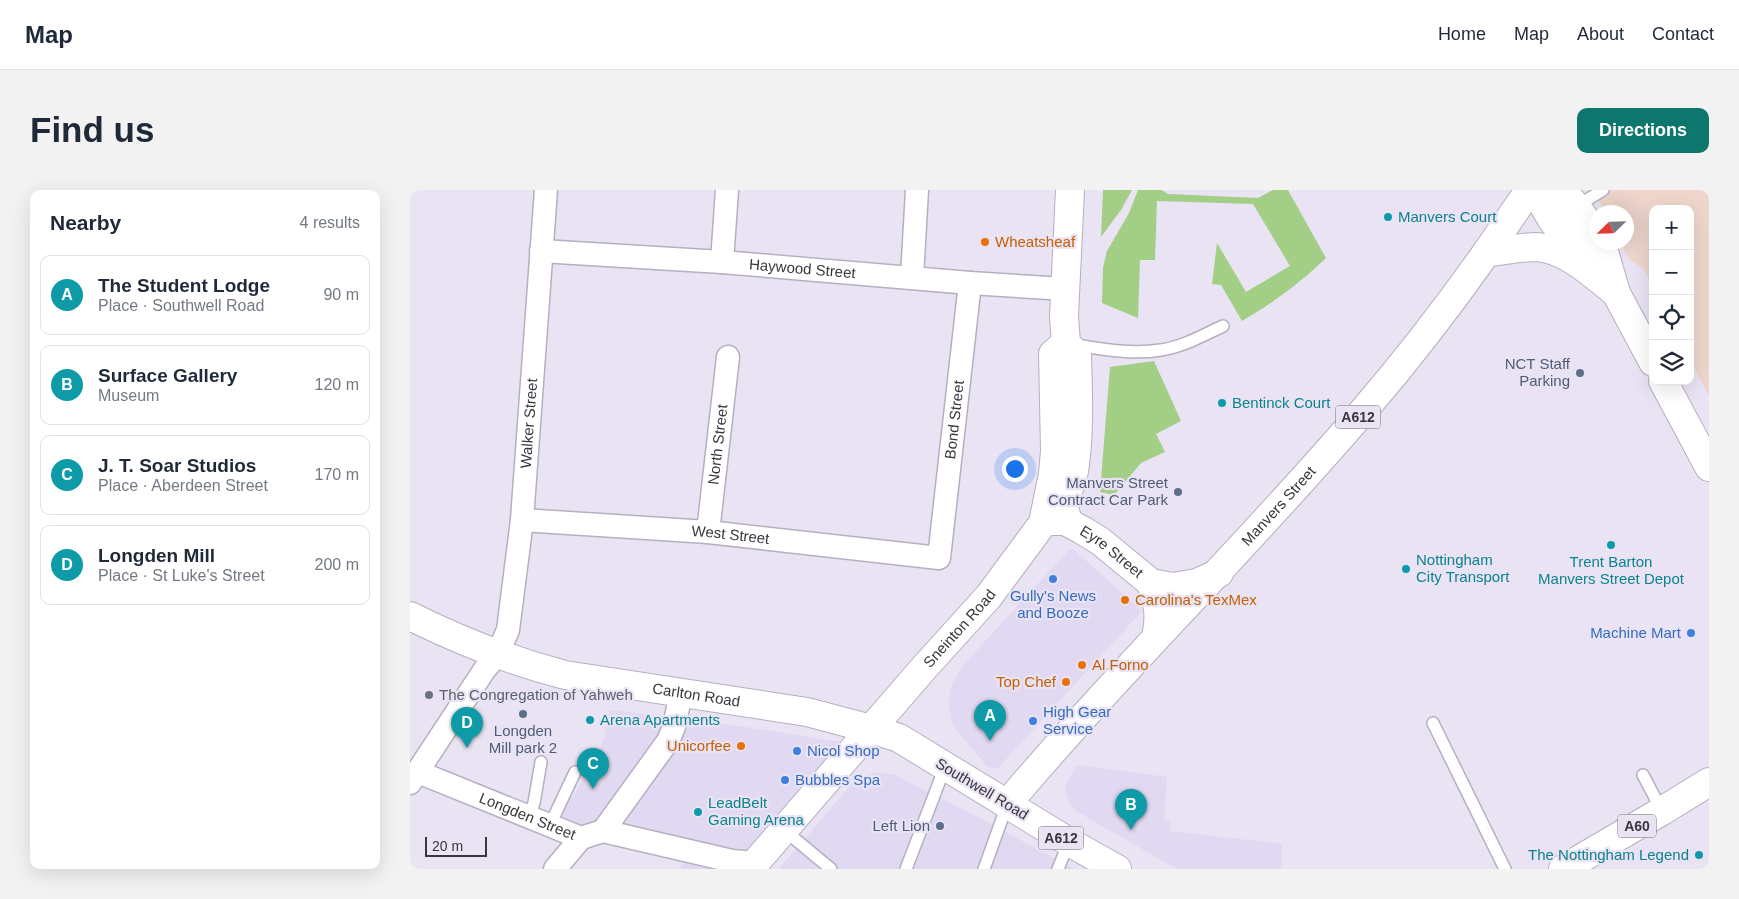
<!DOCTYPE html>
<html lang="en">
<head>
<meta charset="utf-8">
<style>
  :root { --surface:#fff; --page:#f2f2f3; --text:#1f2937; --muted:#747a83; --line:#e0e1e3; --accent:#0f766e }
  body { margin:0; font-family:Arial,sans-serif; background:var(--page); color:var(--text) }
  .controls { position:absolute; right:15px; top:15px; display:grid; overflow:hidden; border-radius:10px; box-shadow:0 5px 20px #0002 }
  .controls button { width:45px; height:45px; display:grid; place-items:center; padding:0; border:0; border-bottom:1px solid var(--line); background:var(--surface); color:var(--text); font:25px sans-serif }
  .compass { position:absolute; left:1179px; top:15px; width:45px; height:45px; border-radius:50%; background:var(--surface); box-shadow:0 5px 20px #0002; rotate:247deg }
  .scale { position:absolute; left:15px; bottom:12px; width:62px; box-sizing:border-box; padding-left:5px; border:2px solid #39363d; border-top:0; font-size:14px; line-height:18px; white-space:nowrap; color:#39363d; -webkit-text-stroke:4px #e9e3f4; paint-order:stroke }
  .you { position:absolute; left:604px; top:278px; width:18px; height:18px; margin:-12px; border:4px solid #fff; border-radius:50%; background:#1a73e8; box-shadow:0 0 0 8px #1a73e833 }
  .badge { display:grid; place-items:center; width:32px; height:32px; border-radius:50%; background:var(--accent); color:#fff; font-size:16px; font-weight:700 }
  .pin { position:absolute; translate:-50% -41px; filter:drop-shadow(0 1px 2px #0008) }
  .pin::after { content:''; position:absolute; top:26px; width:18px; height:15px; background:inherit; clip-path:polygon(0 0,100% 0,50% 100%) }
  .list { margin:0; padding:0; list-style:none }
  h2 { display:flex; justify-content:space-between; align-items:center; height:65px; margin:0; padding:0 20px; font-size:21px }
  h2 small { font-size:16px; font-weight:400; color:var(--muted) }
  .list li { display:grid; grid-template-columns:32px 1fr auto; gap:15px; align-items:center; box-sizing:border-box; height:80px; margin:0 10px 10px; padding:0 10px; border:1px solid var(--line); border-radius:10px }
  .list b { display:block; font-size:19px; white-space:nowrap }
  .list p { margin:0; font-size:16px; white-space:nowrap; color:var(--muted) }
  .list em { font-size:16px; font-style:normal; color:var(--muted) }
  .icon { flex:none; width:28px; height:28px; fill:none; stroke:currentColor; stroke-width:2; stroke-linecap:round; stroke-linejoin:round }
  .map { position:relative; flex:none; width:1299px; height:679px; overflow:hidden; border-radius:10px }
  header { display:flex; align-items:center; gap:30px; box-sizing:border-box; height:70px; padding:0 25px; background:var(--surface); border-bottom:1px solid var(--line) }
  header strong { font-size:24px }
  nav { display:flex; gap:28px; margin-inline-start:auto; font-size:18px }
  .intro { display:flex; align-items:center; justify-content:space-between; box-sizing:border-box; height:120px; padding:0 30px }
  h1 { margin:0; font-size:35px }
  .button { padding:12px 22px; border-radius:10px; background:var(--accent); color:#fff; font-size:18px; font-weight:700 }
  main { display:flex; gap:30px; padding:0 30px }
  aside { flex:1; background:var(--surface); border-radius:10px; box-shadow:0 5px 20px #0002 }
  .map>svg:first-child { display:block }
</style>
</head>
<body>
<header>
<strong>Map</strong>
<nav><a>Home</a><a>Map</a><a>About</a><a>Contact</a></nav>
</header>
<div class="intro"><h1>Find us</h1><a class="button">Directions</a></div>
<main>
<aside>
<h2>Nearby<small>4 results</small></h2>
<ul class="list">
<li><span class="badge" style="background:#0f9aa8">A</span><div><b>The Student Lodge</b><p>Place · Southwell Road</p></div><em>90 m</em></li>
<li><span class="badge" style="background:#0f9aa8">B</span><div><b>Surface Gallery</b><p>Museum</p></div><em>120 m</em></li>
<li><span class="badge" style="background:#0f9aa8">C</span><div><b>J. T. Soar Studios</b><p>Place · Aberdeen Street</p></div><em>170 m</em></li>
<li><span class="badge" style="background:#0f9aa8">D</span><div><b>Longden Mill</b><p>Place · St Luke's Street</p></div><em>200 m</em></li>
</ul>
</aside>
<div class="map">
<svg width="1299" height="679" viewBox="0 0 1299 679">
  <rect width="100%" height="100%" fill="#e9e3f4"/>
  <path fill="#e1d8f1" d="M663 359 732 421 588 578 578 577 543 536 539 516V506L542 494 555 473 659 360Z
    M200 520 242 525 250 528 253 534 251 542 188 634 177 636 146 631 184 574 194 548Z
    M284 529 430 552 325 679H269L290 651 212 636 210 634Z
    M667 575 757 587 754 630 761 631 760 641 872 654 871 679H767L666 621 659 613 656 603V594Z
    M467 582 485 585 566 626 664 679H369L446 589Z"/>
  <path fill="#efd6cd" d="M1184 0H1299V206L1280 170V19H1243V97L1233 78 1220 70 1210 53 1216 52V22H1195Z"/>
  <path fill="#a3ce85" d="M693 0H722L711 20 691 47Z
    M728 0H752L758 4 848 8 863 0H878L916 68C890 93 863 113 832 131L811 95 802 94 807 53 836 102 880 76 843 14 747 11 745 70H730L728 128 692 113 693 78 697 61 719 23Z
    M744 171 771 231 746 244 755 262 731 273 704 305 690 302 700 177Z"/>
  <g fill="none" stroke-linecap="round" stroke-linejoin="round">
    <defs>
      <path id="lane" d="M1167 16 1193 0
        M662 154C691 159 721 165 751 160 773 157 793 145 813 136
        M1023 533 1095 679
        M1233 585 1252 621
        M118 627 124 613 131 572
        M140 635 165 582
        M374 640 421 679
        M496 679 535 577
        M574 679 597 615
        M648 679 659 652"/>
      <g id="street">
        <path id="s1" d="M131 61 312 72 560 93 655 99"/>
        <path d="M312 72 317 0"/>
        <path d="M502 87 507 0"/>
        <path id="s2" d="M112 330 298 342 529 368 560 93"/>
        <path id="s3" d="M298 342 318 167"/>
        <path id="s4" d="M8 582 171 648 193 641 322 671 345 673"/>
        <path id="s5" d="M0 593 75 479 87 465 98 440 112 330 136 0"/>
        <path d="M193 641 258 551 264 537 271 503"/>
        <path d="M145 679 171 648"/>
      </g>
      <g id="secondary">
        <path d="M660 0 654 126 656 153 667 165C668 204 670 243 664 281 661 298 648 318 660 333"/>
        <path id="s6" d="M641 331H655L672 340 690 351 741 393 763 397 787 393 809 383"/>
        <path d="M741 393C748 416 751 423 746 447"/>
        <path id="s7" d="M0 426C50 451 101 471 155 485L397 522 461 539 489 548 597 614"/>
        <path id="s8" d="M340 679 513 479 579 406 633 333 643 284 645 261 643 164 656 153"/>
      </g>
      <g id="primary">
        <path d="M1127 0C1135 26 1159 51 1175 73"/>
        <path d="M1152 0C1166 15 1177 30 1186 48"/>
        <path d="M1189 52 1195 65 1206 103 1243 172"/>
        <path d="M1077 62C1093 61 1110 57 1126 57 1155 58 1185 86 1206 103"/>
        <path d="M1253 191 1299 277"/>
        <path id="s9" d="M707 679 659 652 597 614C712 478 839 355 954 220 997 170 1038 117 1076 63 1091 42 1104 21 1120 0"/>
      </g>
      <path id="highway" d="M1153 679 1252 621 1299 592"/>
    </defs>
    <use href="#lane" stroke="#b5afc0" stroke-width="14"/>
    <use href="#street" stroke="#b5afc0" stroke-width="25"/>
    <use href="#secondary" stroke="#b5afc0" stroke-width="30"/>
    <use href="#primary" stroke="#b5afc0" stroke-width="30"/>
    <use href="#highway" stroke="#b5afc0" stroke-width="30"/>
    <use href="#lane" stroke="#fff" stroke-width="11"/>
    <use href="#street" stroke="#fff" stroke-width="22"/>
    <use href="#secondary" stroke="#fff" stroke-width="28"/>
    <use href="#primary" stroke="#fff" stroke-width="28"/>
    <use href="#highway" stroke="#fff" stroke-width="28"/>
  </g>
  <g fill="#0f9aa8" stroke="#e9e3f4" stroke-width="2">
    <circle cx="978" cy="27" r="5"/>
    <circle cx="812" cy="213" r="5"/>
    <circle cx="1201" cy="355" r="5"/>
    <circle cx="996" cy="379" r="5"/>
    <circle cx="180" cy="530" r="5"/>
    <circle cx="288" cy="622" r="5"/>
    <circle cx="1289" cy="665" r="5"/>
  </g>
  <g fill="#e8710a" stroke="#e9e3f4" stroke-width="2">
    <circle cx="575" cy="52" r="5"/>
    <circle cx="715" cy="410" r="5"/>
    <circle cx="672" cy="475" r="5"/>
    <circle cx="656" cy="492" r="5"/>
    <circle cx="331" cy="556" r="5"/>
  </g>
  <g fill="#5c6f8a" stroke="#e9e3f4" stroke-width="2">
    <circle cx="1170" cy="183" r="5"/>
    <circle cx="768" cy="302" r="5"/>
    <circle cx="113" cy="524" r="5"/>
    <circle cx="530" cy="636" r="5"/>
  </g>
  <g fill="#3f7fe0" stroke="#e9e3f4" stroke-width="2">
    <circle cx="643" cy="389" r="5"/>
    <circle cx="1281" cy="443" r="5"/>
    <circle cx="623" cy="531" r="5"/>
    <circle cx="387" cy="561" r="5"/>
    <circle cx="375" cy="590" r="5"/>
  </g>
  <circle fill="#6b7280" stroke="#e9e3f4" stroke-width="2" cx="19" cy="505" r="5"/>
  <g text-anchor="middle" stroke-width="4.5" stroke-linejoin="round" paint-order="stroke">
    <g fill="#e9e3f4" stroke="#6e6a74" stroke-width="1">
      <rect x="925.5" y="215.5" width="45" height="23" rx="4"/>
      <rect x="1208" y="624.5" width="38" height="23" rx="4"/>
      <rect x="628.5" y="636.5" width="45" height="23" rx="4"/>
    </g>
    <g font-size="14" font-weight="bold" fill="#39363d">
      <text x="948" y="232">A612</text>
      <text x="1227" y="641">A60</text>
      <text x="651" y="653">A612</text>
    </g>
    <g font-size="15" fill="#0d838f" stroke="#e9e3f4" text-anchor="start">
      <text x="988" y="32">Manvers Court</text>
      <text x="822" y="218">Bentinck Court</text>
      <text x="1006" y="375">Nottingham<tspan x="1006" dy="17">City Transport</tspan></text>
      <text x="1201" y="377" text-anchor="middle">Trent Barton<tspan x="1201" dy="17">Manvers Street Depot</tspan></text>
      <text x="190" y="535">Arena Apartments</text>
      <text x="298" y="618">LeadBelt<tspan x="298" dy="17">Gaming Arena</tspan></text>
      <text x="1279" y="670" text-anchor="end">The Nottingham Legend</text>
    </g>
    <g font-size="15" fill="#c56008" stroke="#e9e3f4" text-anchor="start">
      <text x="585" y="57">Wheatsheaf</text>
      <text x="725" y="415">Carolina's TexMex</text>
      <text x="682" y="480">Al Forno</text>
      <text x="646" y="497" text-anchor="end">Top Chef</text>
      <text x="321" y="561" text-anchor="end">Unicorfee</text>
    </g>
    <g font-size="15" fill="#39363d" stroke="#e9e3f4">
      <text dy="5" stroke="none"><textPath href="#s1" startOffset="262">Haywood Street</textPath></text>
      <text dy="5" stroke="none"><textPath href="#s2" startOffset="558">Bond Street</textPath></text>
      <text dy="5" stroke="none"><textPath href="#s5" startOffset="390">Walker Street</textPath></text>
      <text dy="5" stroke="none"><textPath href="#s3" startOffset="88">North Street</textPath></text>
      <text dy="5" stroke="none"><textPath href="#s9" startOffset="531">Manvers Street</textPath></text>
      <text dy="5" stroke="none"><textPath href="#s2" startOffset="209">West Street</textPath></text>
      <text dy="5" stroke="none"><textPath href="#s6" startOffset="70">Eyre Street</textPath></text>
      <text dy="5" stroke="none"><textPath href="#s8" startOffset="319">Sneinton Road</textPath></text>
      <text dy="5" stroke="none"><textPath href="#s7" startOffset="299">Carlton Road</textPath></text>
      <text transform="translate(572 599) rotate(31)" y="5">Southwell Road</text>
      <text dy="5" stroke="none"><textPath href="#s4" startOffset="118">Longden Street</textPath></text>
    </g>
    <g font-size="15" fill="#4e5e75" stroke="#e9e3f4" text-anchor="end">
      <text x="1160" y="179">NCT Staff<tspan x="1160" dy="17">Parking</tspan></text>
      <text x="758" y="298">Manvers Street<tspan x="758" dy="17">Contract Car Park</tspan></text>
      <text x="113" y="546" text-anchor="middle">Longden<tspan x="113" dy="17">Mill park 2</tspan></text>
      <text x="520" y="641">Left Lion</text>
    </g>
    <g font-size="15" fill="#366cbe" stroke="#e9e3f4" text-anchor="start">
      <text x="643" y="411" text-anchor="middle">Gully's News<tspan x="643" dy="17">and Booze</tspan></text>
      <text x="1271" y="448" text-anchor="end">Machine Mart</text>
      <text x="633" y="527">High Gear<tspan x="633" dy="17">Service</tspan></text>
      <text x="397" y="566">Nicol Shop</text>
      <text x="385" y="595">Bubbles Spa</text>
    </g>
    <g font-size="15" fill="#5b616d" stroke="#e9e3f4" text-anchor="start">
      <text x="29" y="510">The Congregation of Yahweh</text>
    </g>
  </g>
</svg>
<div class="controls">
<button>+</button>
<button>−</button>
<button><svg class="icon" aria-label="locate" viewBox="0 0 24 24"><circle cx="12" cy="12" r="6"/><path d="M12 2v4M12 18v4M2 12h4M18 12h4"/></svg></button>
<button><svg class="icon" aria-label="layers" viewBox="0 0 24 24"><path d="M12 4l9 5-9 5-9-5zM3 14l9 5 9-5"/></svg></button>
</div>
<svg class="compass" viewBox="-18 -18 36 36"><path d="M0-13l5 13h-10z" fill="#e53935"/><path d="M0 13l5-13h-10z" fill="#747a83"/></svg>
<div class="scale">20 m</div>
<div class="you"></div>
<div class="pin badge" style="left:580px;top:551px;background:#0f9aa8">A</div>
<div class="pin badge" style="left:721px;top:640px;background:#0f9aa8">B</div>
<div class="pin badge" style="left:183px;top:599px;background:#0f9aa8">C</div>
<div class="pin badge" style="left:57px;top:558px;background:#0f9aa8">D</div>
</div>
</main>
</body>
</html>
